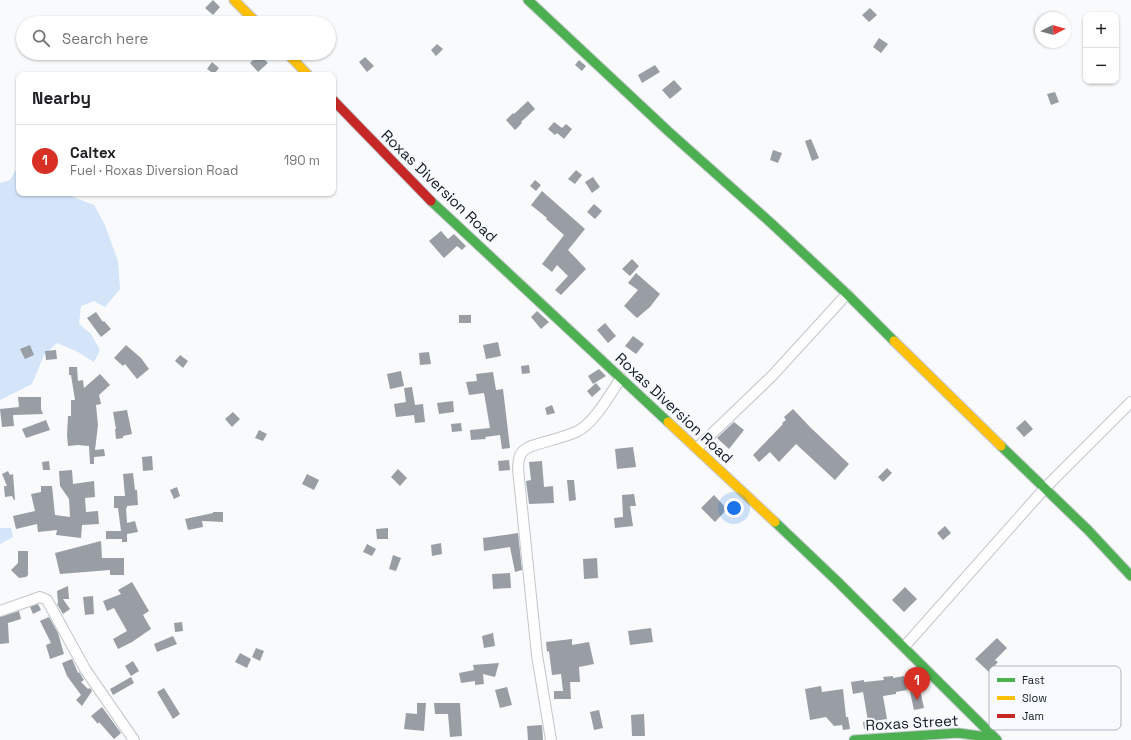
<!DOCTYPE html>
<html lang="en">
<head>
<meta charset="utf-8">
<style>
  :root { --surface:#fff; --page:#f2f2f2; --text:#202124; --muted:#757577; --line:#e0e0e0; --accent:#d93025 }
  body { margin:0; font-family:"Space Grotesk",sans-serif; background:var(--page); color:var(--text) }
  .controls { position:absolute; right:12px; top:12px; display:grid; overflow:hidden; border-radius:8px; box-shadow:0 1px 3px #0004 }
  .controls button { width:36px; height:36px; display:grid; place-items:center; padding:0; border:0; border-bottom:1px solid var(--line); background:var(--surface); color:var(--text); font:20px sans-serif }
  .compass { position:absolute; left:1035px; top:12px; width:36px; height:36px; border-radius:50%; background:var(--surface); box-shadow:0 1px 3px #0004; rotate:84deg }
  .you { position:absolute; left:734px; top:508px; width:14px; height:14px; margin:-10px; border:3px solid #fff; border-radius:50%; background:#1a73e8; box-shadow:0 0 0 6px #1a73e833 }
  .badge { display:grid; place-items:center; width:26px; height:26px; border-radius:50%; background:var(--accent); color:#fff; font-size:13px; font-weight:700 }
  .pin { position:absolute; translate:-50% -33px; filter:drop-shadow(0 1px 2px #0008) }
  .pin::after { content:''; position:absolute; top:21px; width:14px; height:12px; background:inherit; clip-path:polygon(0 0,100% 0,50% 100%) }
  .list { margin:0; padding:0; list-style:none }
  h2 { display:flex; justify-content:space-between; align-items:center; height:52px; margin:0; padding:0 16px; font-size:17px }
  h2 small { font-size:13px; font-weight:400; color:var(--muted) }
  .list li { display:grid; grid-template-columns:26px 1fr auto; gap:12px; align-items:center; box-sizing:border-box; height:72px; padding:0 16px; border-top:1px solid var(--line) }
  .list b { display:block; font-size:15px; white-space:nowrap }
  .list p { margin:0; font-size:13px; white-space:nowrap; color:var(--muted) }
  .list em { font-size:13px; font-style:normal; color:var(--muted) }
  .icon { flex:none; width:22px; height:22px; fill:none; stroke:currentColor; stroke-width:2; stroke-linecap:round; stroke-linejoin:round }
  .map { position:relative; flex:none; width:1131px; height:740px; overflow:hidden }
  .search { position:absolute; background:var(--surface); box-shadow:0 1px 3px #0004; left:16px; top:16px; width:320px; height:44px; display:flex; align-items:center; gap:10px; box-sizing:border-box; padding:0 14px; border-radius:22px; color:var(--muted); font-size:15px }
  .panel { position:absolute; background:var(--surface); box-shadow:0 1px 3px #0004; left:16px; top:72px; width:320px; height:124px; border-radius:8px }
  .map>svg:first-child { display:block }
</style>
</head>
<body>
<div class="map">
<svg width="1131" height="740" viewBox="0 0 1131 740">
  <rect width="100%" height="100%" fill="#f8fafc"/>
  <path fill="#d4e4f9" d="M15 171 19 173V193H63L94 205 105 225 118 261 120 289 105 307 94 301 81 306 79 324 91 334 100 350 94 362 78 352 57 343 44 355 32 384 0 400V183L10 180Z
    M0 528H11L13 537 0 544Z"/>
  <path fill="#989ea4" d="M213 0 220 7 213 15 205 8Z
    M870 8 877 15 869 22 862 15Z
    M879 38 888 44 881 53 873 47Z
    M437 44 443 49 436 56 431 50Z
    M259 54 268 63 258 72 250 63Z
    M365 57 374 66 367 72 359 62Z
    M579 60 586 66 582 71 575 65Z
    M212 62 219 68 214 74 207 69Z
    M655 65 660 72 642 83 638 75Z
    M674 80 682 89 670 99 662 90Z
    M1055 92 1059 102 1051 105 1047 94Z
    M528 101 535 109 521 122 522 123 515 130 506 120 513 113 514 114Z
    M554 122 562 128 566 124 572 129 564 139 557 133 555 135 548 129Z
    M811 139 819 158 812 161 805 141Z
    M773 150 782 153 778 163 770 160Z
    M576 170 582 175 575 184 568 179Z
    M593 177 600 187 592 193 585 182Z
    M535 180 541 185 536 191 530 186Z
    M542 191 585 229 568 250 586 269 561 295 555 290 568 276 557 265 552 272 542 264 564 235 546 219 547 218 531 205Z
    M594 204 602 211 595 219 587 212Z
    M441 231 448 239 454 234 466 246 462 250 457 246 444 258 429 241Z
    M632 259 639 266 630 276 622 269Z
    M636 273 660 294 650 307 637 318 624 306 638 290 628 283Z
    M537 311 549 322 541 329 531 317Z
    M96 312 103 322 104 321 111 329 101 337 87 318Z
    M459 315H471V323H459Z
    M605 323 616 336 608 343 597 330Z
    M633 336 644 344 636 354 625 346Z
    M498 342 501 356 486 359 483 345Z
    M30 345 34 355 25 359 20 349Z
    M126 345 141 358 149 369 137 379 125 364 123 366 114 358Z
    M56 350 57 359 46 360 45 351Z
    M429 352 431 364 420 365 419 353Z
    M180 355 188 361 183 368 175 361Z
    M529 365 530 373 522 374 521 366Z
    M69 367H77L78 381 83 380 84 388 100 374 110 385 99 395 101 404 96 405 98 425 95 450 104 449 105 456 94 457V464H90L89 446 78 445 68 446 67 435 68 416H71V400H75L71 375H69Z
    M599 369 606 376 593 384 588 376Z
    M401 371 404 386 390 389 387 374Z
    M493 372 496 390 503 389 510 448 502 449 500 435 485 437 486 439 471 440 470 430 490 428 484 393 469 395 466 382 477 381 476 374Z
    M596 383 601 389 592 397 587 391Z
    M412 387 415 405 423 404 425 422 415 423 414 415 396 417 394 404 406 402 404 388Z
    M18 397H41V409L43 414 13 415 14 426 2 427 0 409 19 407Z
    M453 401 454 412 439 414 437 403Z
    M552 405 555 413 547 415 545 408Z
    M793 409 810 427 849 464 835 480 796 444 779 462 770 452 759 462 753 455 783 424 782 423 786 420 784 417Z
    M127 410 132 434 123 436V438L116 439 115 429H116L113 412Z
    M233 412 240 419 232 427 225 419Z
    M46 420 50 430 26 438 22 429Z
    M1025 420 1033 429 1024 437 1016 428Z
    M734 422 744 430 729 449 717 438Z
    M461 423 462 431 452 432 451 424Z
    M259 430 267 434 263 441 255 438Z
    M633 447 636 467 617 469 615 449Z
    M152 456 153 470 143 471 142 457Z
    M509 460 510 470 499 471 498 461Z
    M49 461 50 470H43L42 462Z
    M542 461 544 487 553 486 554 503 529 504 526 481 531 480 529 462Z
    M887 468 892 473 883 482 878 477Z
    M398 469 407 478 400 486 391 477Z
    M72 470 73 484 94 481 95 497 85 498 86 512 98 511 99 524 82 525 81 538 56 535 57 530 38 532 37 524 16 529 13 516 35 511 31 494 41 492V486H52L55 515 70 517 69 499 60 486 59 471Z
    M8 471 10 475 13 474 15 500H14L12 496 5 497 4 486H7L2 474Z
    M133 473 135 490H137L138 505 127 506V508H126L127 523 135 521 138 532 127 534V542H122V539H106V531H121L118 508H114V496H125L123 474Z
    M307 474 319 480 314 490 302 484Z
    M567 480H574L576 500 569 501Z
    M177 487 180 496 174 499 170 490Z
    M634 494 636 506H630L633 526 615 528 614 518 623 517 622 495Z
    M714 495 727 509 715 522 701 508Z
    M213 512H223V522L202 521 203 527 188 530 185 519 213 513Z
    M945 526 951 533 943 540 937 533Z
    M388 528V539H377L376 529Z
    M518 533 522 570 515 572 510 547 484 551 483 538Z
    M101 541 102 558H124V575H110V570L60 574 55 553Z
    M441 543 442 554 432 556 431 545Z
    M367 544 376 549 372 556 363 552Z
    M18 551H28V575L26 577 19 578 11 570 18 563Z
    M393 555 401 558 396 571 389 569Z
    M597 558 598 578 584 579 583 559Z
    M510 573 511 588 493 589 492 574Z
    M132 582 149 611 143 615 151 629 132 642 118 649 113 639 127 631 114 608 107 611 103 601 121 594 118 590Z
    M68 586 69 599H63L70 609 63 614 57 604 58 603 57 591Z
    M905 587 917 599 904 612 892 600Z
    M93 596 94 614 85 615 83 597Z
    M38 604 41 610 33 614 30 607Z
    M19 611 21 619 8 623 9 643 0 644V617Z
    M49 617 58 633 64 654 50 659 46 645 51 643 40 621Z
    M182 622 183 631 175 632 174 623Z
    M651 628 653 642 630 645 628 631Z
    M493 633 495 646 484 648 482 636Z
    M173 636 177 644 157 652 154 644Z
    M997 638 1007 648 995 660 998 662 989 672 975 659Z
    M572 639V645L589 642 594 664 579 667 580 682H570L571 699H554V691H563L561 674 552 675 549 651 547 652 546 642Z
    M256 648 264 651 260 661 252 657Z
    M240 653 251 659 247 668 235 662Z
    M72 659 78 673 79 672 84 680 81 682 88 689 90 688 92 691 82 706 76 700 81 695 67 676 62 663Z
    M133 661 139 671 131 676 125 666Z
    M499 663 495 677 483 674 484 684 475 685V681L461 683 459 673 474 670 473 665Z
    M893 676V678L904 676 907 690 896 692V694L883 696 887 719 873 721 874 728 864 729 863 722 868 721 863 692 853 694 851 682 864 680V682L884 680 883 677Z
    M131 677 134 683 113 695 110 689Z
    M821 686 822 692 843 689 846 717H848L850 729 843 730 842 725 834 726 826 717 810 720 805 689Z
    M507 687 512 705 500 708 495 690Z
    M164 688 180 714 173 719 157 692Z
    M920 690 924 708 914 710 910 692Z
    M417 703H426L424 731 404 729 406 713 417 714Z
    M434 703H460L462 736 450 737 448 714H435Z
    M102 707 121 733 114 739 99 722 98 724 91 716Z
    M599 710 603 728 594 730 590 712Z
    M644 714 645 736H632L631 715Z
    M542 725 543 740H528L527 726Z"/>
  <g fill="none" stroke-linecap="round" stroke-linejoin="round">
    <defs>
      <path id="street" d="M697 448 772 376 847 294
        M0 611 40 597 47 600 85 669 134 740
        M904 647 1045 488 1131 402
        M551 740 537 655 518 469C519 458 518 453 529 447 543 442 562 438 576 432 594 424 610 394 621 378"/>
      <path id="fast" d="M528 0 668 131 771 223 847 294 894 341
        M431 201 668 422
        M1001 446 1088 530 1131 576
        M775 522 838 582 997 740
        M854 740 958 733 995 738"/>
      <path id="slow" d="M234 0 257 23
        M287 53 308 75
        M894 341 1001 446
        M668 422 775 522"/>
      <path id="jam" d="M333 100 431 201"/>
    </defs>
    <use href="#street" stroke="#c2c6cb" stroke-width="12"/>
    <use href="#fast" stroke="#c2c6cb" stroke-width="11"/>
    <use href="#slow" stroke="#c2c6cb" stroke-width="11"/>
    <use href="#jam" stroke="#c2c6cb" stroke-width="11"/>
    <use href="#street" stroke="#fefeff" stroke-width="10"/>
    <use href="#fast" stroke="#4caf50" stroke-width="9"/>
    <use href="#slow" stroke="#ffc107" stroke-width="9"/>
    <use href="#jam" stroke="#c62828" stroke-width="9"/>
  </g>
  <g text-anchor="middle" stroke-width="4" stroke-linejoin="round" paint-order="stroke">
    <g font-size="15" fill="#161c24" stroke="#f6f9fe">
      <text transform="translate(439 186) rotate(44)" y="5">Roxas Diversion Road</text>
      <text transform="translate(674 408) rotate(43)" y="5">Roxas Diversion Road</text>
      <text transform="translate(912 723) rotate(-3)" y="5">Roxas Street</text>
    </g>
  </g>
  <rect x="989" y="666" width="132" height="64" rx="6" fill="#f6f9fe" stroke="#b3b7bd" stroke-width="1"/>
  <rect x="997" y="678" width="18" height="4" fill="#4caf50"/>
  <rect x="997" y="696" width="18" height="4" fill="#ffc107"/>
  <rect x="997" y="714" width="18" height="4" fill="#c62828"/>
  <g font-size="11" fill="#161c24">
    <text x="1022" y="684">Fast</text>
    <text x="1022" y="702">Slow</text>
    <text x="1022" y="720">Jam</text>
  </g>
</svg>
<div class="controls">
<button>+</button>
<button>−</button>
</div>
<svg class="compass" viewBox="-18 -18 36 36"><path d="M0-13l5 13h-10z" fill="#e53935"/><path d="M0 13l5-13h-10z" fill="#757577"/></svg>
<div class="you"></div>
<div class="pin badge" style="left:917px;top:700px">1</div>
<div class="search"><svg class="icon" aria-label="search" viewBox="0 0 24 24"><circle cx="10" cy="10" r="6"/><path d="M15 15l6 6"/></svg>Search here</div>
<section class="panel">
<h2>Nearby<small></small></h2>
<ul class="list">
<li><span class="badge">1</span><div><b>Caltex</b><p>Fuel · Roxas Diversion Road</p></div><em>190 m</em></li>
</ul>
</section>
</div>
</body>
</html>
